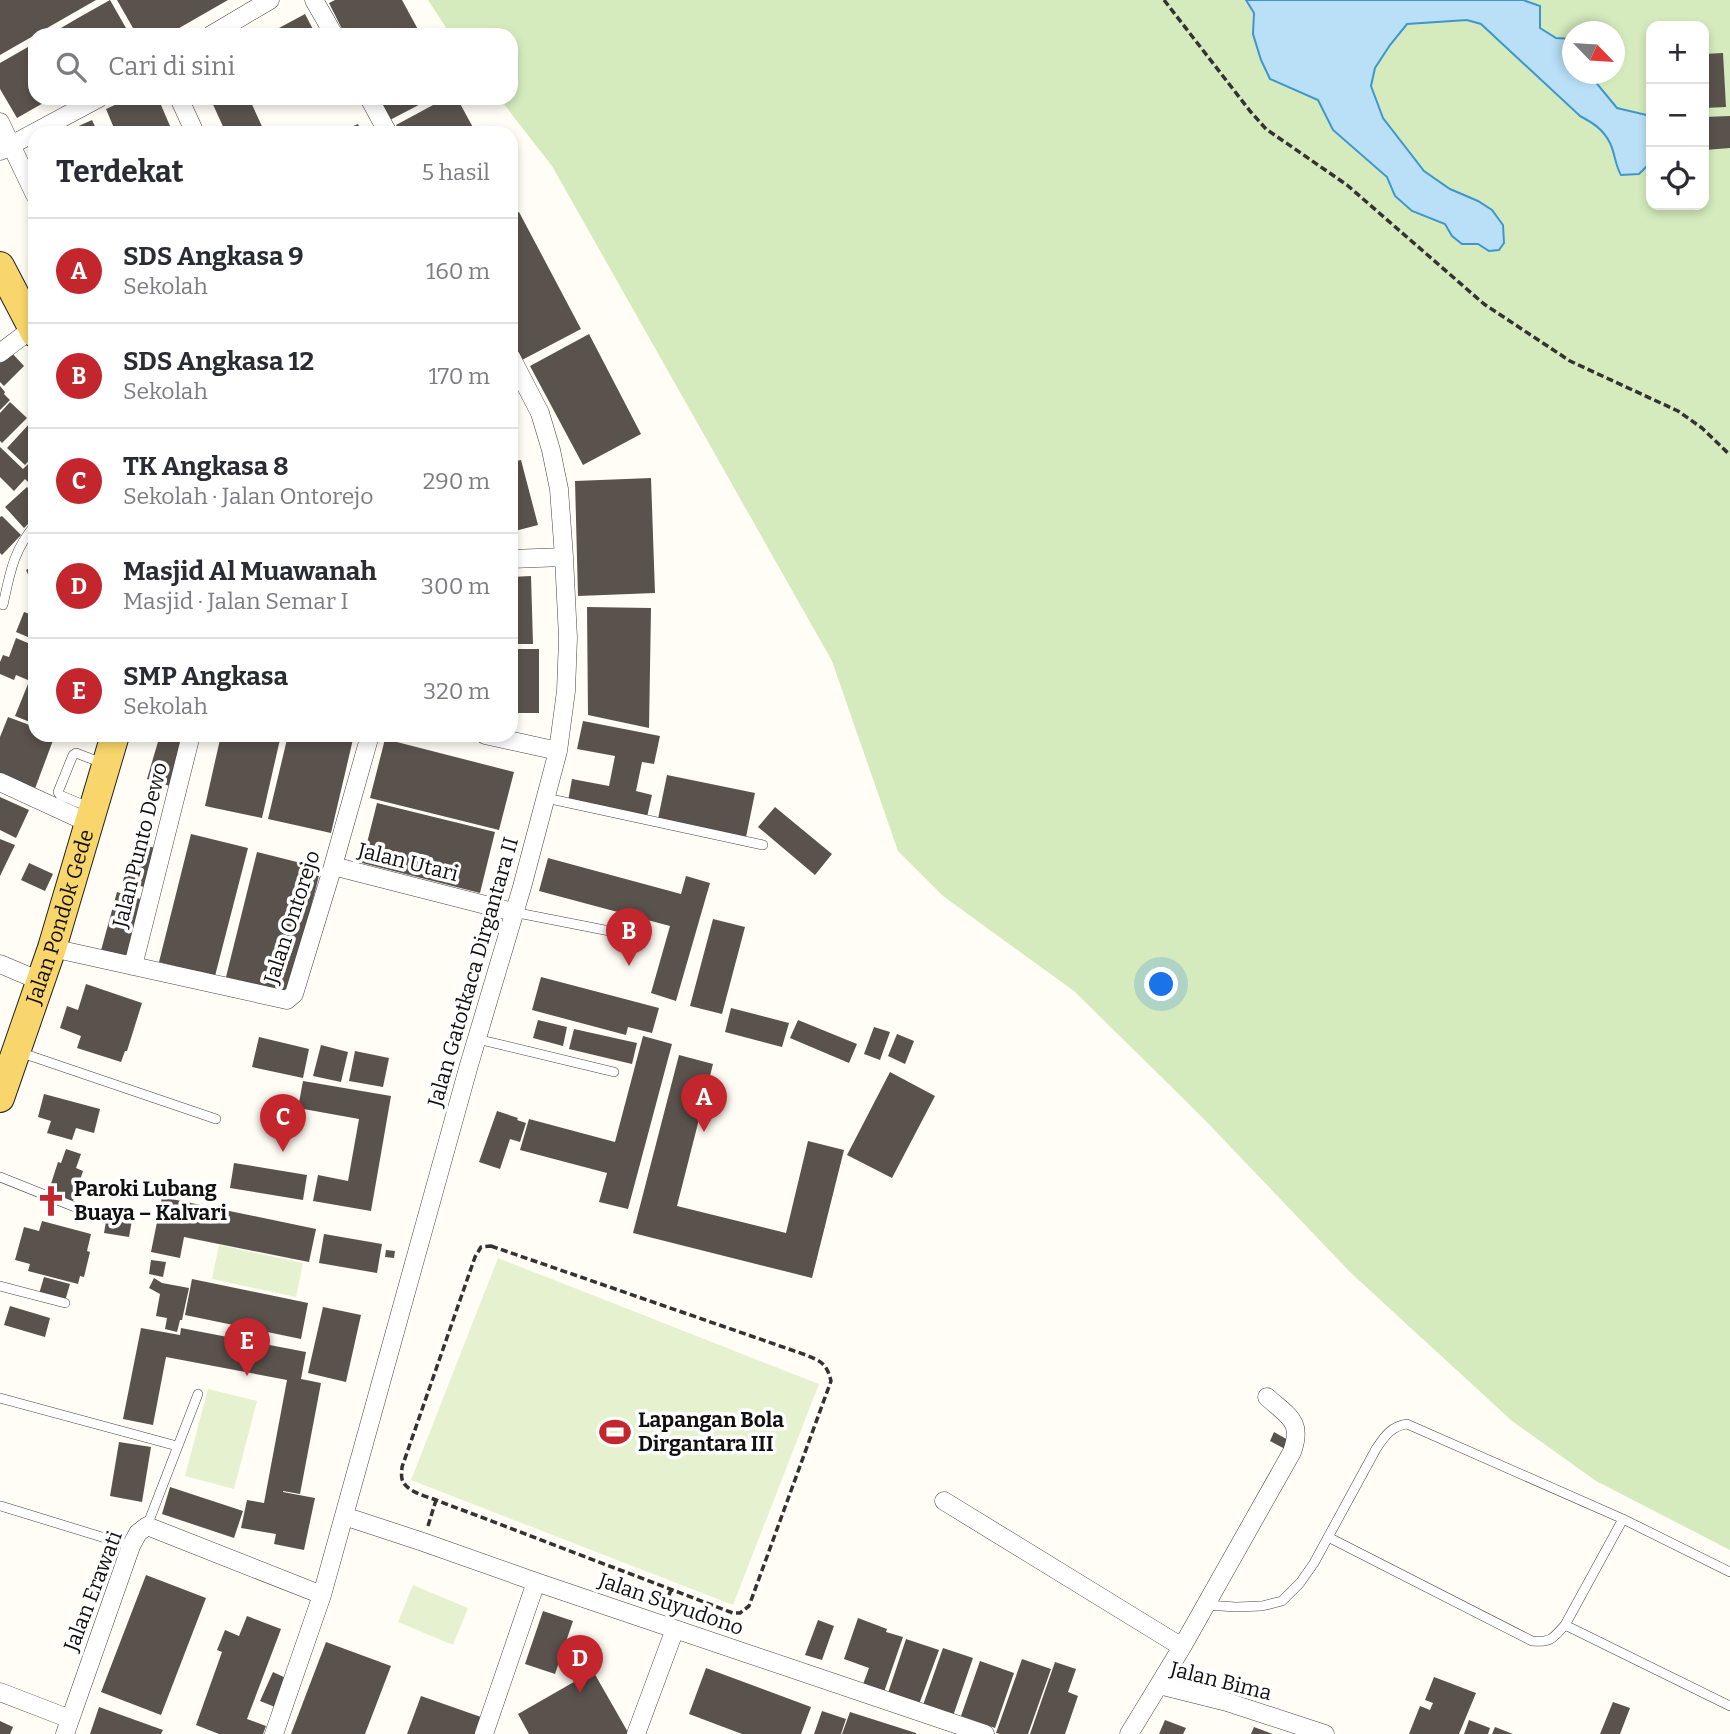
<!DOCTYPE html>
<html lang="id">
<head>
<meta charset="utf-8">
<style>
  :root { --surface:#fff; --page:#f7f7f7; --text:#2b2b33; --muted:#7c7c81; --line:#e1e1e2; --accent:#c4262e }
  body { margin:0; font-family:Bitter,serif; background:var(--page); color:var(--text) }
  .controls { position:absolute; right:21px; top:21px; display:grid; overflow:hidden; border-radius:14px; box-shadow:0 4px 10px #0003 }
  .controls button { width:63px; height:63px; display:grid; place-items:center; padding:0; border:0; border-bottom:2px solid var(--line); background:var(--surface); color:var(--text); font:35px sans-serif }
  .compass { position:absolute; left:1562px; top:21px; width:63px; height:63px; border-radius:50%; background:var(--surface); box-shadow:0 4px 10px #0003; rotate:115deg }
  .you { position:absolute; left:1162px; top:985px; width:24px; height:24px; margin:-18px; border:5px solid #fff; border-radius:50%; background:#1a73e8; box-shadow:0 0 0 10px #1a73e833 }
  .badge { display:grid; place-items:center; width:46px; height:46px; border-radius:50%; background:var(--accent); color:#fff; font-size:23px; font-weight:700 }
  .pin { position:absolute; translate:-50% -58px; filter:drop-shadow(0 2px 4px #0008) }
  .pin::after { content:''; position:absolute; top:37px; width:24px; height:21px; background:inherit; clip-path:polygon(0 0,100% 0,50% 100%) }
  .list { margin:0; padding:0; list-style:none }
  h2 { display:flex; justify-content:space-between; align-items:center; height:91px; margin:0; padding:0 28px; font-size:30px }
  h2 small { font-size:23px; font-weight:400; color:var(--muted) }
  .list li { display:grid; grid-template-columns:46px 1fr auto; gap:21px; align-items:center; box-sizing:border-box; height:105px; padding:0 28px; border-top:2px solid var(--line) }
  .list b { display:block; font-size:26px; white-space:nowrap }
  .list p { margin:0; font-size:23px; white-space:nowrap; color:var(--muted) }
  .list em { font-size:23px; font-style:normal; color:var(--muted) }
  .icon { flex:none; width:38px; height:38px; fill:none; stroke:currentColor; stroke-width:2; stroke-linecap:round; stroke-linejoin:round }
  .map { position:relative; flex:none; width:1730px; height:1734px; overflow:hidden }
  .search { position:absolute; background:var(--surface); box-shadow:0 4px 10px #0003; left:28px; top:28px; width:490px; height:77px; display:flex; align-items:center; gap:18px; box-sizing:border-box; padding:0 24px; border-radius:21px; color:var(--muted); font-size:26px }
  .panel { position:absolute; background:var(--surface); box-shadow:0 4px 10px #0003; left:28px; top:126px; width:490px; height:616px; border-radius:21px }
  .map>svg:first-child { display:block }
</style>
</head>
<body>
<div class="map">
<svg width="1730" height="1734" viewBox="0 0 1730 1734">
  <rect width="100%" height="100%" fill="#fffdf5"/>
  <path fill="#d5ebbd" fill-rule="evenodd" d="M428 0H1730V1550L1596 1481 1512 1421 1351 1273 1201 1116 1074 991 943 896 898 851 832 661 552 166 499 98H511V35H451ZM1651 26H1704V205H1651ZM1572 32H1614V74H1572Z"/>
  <path fill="#e6f2cf" d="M219 1245 303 1263 296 1297 212 1279Z
    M498 1258 819 1384 733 1605 411 1480Z
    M208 1389 257 1401 234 1489 185 1476Z
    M413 1585 468 1608 453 1645 398 1622Z"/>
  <path fill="#b9e0f7" stroke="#3f96cf" stroke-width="2" d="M1246 0H1523L1540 6V28L1556 38 1572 39V74H1589L1617 108 1651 116V162L1639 174 1621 175C1615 165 1615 153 1610 143 1603 129 1593 123 1580 116L1481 24 1467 20 1407 24 1390 45 1375 68 1371 86 1383 118 1424 171 1450 189 1478 201 1492 210 1503 225 1504 243 1499 250 1489 251 1478 244H1462L1452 236 1445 224 1412 211 1395 196 1387 177 1333 130 1318 100 1270 79 1261 60 1253 34 1254 13Z"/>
  <path fill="#5a524d" d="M0 0H96L0 55Z
    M110 0 130 35H49L78 18Z
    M117 0H228L167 35H137Z
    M335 0H402L421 35H345L329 3Z
    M305 14 316 35H266Z
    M35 43V98H52L17 118 0 89V63Z
    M1723 53 1726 107 1704 108V54Z
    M130 98H158L173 133H116L106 109Z
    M210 98H249L265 133H226Z
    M379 98H432L390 120Z
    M446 98H457L476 133H401L396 125Z
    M1730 116V148L1705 150 1704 117Z
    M92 120 98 133H63Z
    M358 124 362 133H337Z
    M519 212 581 329 522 360 511 339V216Z
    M589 334 641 434 583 465 530 366Z
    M11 352 24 366 4 386 0 382V363Z
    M0 386 5 392 4 394 10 400 0 410Z
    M10 402 27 418 2 443 0 441V413Z
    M31 422 35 426V454L25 465 7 448Z
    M0 447 23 469 35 457V485L31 481 29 483 25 479 14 491 0 477Z
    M521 460 538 525 511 532V462Z
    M651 478 655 593 578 596 575 481Z
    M27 487 35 495V517L24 528 5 507Z
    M2 516 21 535 2 555 0 553V517Z
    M35 565V590L26 570Z
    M531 576 533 644H511V577Z
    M587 607 651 608 649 728 588 715Z
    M24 612 35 616V640L16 632Z
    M16 638 35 646V683L16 675 14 680 0 674V662L3 655 9 657Z
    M511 649H539V713H511Z
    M28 684 35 687V724L15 716Z
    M8 717 35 727V735H55L33 794 0 781V737Z
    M583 721 660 736 654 764 642 762 636 791 652 795 647 817 568 801 572 779 609 786 615 756 577 749Z
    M160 735H184L170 786 147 779Z
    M221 735H281L262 818 205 806Z
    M288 735H354L331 833 268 819Z
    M385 739 514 772 499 830 370 798Z
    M667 775 755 793 746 837 658 819Z
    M0 797 29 810 16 838 0 830Z
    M377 803 495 832 480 893 362 863Z
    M775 807 832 854 815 875 758 827Z
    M191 834 248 848 215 976 159 962Z
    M0 839 15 845 0 876Z
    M134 842 155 848 144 887 123 881Z
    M257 852 321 868 289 993 226 977Z
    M548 858 681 894 686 876 710 883 676 1001 651 993 670 926 539 891Z
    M29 863 53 874 45 891 21 880Z
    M117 892 144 900 127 961 100 954Z
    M713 919 745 927 722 1014 690 1006Z
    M541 977 659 1008 652 1033 628 1027 626 1035 532 1010Z
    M86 984 142 1003 127 1051H125L121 1062 77 1048 81 1036 60 1028 67 1006 78 1010Z
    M731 1008 789 1023 782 1047 725 1032Z
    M538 1020 567 1027 563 1046 533 1038Z
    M798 1020 857 1044 849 1063 790 1038Z
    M874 1027 890 1032 880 1060 864 1054Z
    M574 1029 637 1043 632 1064 569 1049Z
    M897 1034 914 1041 905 1064 888 1056Z
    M643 1036 672 1044 628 1209 599 1202 607 1173 520 1150 529 1119 615 1142Z
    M259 1037 309 1049 303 1078 252 1067Z
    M321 1045 348 1052 341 1082 313 1076Z
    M355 1051 389 1058 383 1087 349 1081Z
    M679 1055 713 1064 677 1206 786 1233 808 1141 844 1150 812 1278 633 1233Z
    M890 1072 935 1096 892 1178 847 1155Z
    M303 1081 391 1096 371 1211 313 1201 318 1175 348 1181 359 1119 298 1108Z
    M44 1094 100 1109 94 1133 76 1128 72 1140 47 1133 51 1121 38 1117Z
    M497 1111 518 1118 517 1120 526 1123 520 1142 510 1139 500 1169 479 1162Z
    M66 1149 81 1154 76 1168 83 1171 73 1201 48 1193 58 1162 61 1163Z
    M234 1163 307 1175 303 1200 230 1188Z
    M162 1197 316 1229 309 1262 184 1237 180 1258 151 1252Z
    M107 1216 132 1220 129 1237 104 1233Z
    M42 1221 91 1234 87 1251 90 1252 84 1277 80 1276 78 1284 28 1271 30 1264 15 1260 24 1227 39 1231Z
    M324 1234 382 1244 377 1273 319 1263Z
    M386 1250 395 1251 394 1258 385 1257Z
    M151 1260 166 1262 163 1277 149 1274Z
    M44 1277 70 1284 65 1301 39 1294Z
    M154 1278 162 1283 189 1288 182 1320H180L177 1332 165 1329 167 1318 156 1316 160 1294 149 1288Z
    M192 1279 308 1303 301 1339 185 1315Z
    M10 1306 50 1318 45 1337 4 1325Z
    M323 1307 361 1315 346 1382 308 1373Z
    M141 1328 180 1335 181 1328 306 1352 301 1379 321 1383 300 1494 283 1491V1492L315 1498 304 1550 274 1544 276 1534 241 1528 247 1500 264 1503 287 1380 166 1357 153 1425 123 1419Z
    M1274 1432 1290 1441 1285 1449 1270 1441Z
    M119 1442 151 1447 142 1502 110 1496Z
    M170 1487 243 1511 234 1538 162 1514Z
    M146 1575 206 1598 161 1715 101 1692Z
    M543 1611 573 1621 555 1674 525 1664Z
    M247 1616 281 1629 247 1719 266 1726 263 1734H219L196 1725 222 1652 217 1650 225 1630 239 1636Z
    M858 1618 887 1629 886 1632 903 1637 883 1695 862 1687 869 1668 844 1659Z
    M818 1620 834 1626 822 1660 805 1655Z
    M906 1639 939 1650 918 1707 887 1696Z
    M326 1642 391 1666 365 1734H291Z
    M943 1648 973 1658 952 1719 922 1708Z
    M1022 1659 1051 1669 1028 1734H1000L996 1733Z
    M980 1661 1014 1673 995 1728 961 1716Z
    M1055 1662 1076 1669 1068 1692 1078 1696 1065 1734H1030Z
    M706 1668 811 1707 801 1734H742L689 1714Z
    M593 1671 629 1734H529L518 1714Z
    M273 1672 288 1679 275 1707 260 1701Z
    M1434 1677 1476 1693 1459 1734H1409L1420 1706 1430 1710 1433 1703 1425 1700Z
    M421 1696 481 1717 475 1734H407Z
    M1613 1702 1630 1708 1620 1734H1600Z
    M99 1707 163 1730 161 1734H90Z
    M822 1711 846 1719 841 1734H814Z
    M850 1712 916 1733V1734H842Z
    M1165 1720 1186 1728 1183 1734H1159Z
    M1469 1720 1490 1728 1488 1734H1464Z
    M0 1721 13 1727 10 1734H0Z
    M1254 1727 1273 1734H1251Z
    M1495 1727 1513 1734H1492Z"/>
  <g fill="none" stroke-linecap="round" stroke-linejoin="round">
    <defs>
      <path id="lane" d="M3 605C10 573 13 551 35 525
        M546 798 763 845
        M91 808 60 795 58 792 73 755 76 753 102 763
        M513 912 630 935
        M477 1039 614 1072
        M19 1052 216 1119
        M0 1177 95 1215
        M0 1286 65 1303
        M0 1398 177 1446
        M1 1506 131 1546
        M147 1526 198 1394
        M1328 1537 1532 1641C1551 1643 1553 1638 1565 1625L1623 1519
        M1206 1605 1236 1607 1262 1606 1282 1601 1300 1583 1314 1563 1376 1449C1384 1437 1391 1426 1407 1424L1623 1519 1730 1572
        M1565 1625 1730 1706"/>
      <path id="street" d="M314 0 334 35
        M211 35 270 0
        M179 98 195 133
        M369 98 388 133
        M0 122 35 195
        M0 151 99 98
        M0 353 33 328
        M511 559 564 557
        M485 735 558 751
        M0 782 89 823
        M333 866 513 912
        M52 948 287 1000 294 994 333 866 370 735
        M0 964 40 981
        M133 966 191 735
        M944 1501 1182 1647
        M344 1516 423 1542 536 1582 985 1734
        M1159 1685 1227 1702 1325 1734
        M0 1692 70 1719
        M65 1734 131 1546 138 1533 147 1526 322 1595
        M274 1734 322 1595 469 1065 522 887 558 751 566 691 568 638 564 557 559 489 551 450 540 413 511 357
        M484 1734 536 1582
        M636 1734 675 1629
        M1129 1734 1182 1647 1292 1452C1303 1421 1289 1417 1267 1397"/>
      <g id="primary">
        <path d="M0 266 35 333"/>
        <path id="s1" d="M0 1098 52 948 115 735"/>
      </g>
    </defs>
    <use href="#lane" stroke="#444" stroke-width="10"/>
    <use href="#street" stroke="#444" stroke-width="19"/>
    <use href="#primary" stroke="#222" stroke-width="30"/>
    <path stroke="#333" stroke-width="3.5" stroke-dasharray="7 3.5" stroke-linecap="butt" d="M1164 0 1250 111 1266 129 1347 185 1484 304 1570 361 1678 411 1702 428 1730 455
      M491 1246 806 1355C821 1361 827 1364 831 1381L749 1606 740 1613H733L436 1500C425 1496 405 1491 402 1479 401 1475 402 1471 402 1467L475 1257 481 1247Z
      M428 1526 436 1500
      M665 1605 671 1590"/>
    <use href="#lane" stroke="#fff" stroke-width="9"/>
    <use href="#street" stroke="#fff" stroke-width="18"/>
    <use href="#primary" stroke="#f9d66b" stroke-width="28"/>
  </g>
  <defs>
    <symbol id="church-bare" viewBox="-9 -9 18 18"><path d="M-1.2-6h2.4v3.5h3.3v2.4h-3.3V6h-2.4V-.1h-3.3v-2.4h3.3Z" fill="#c4262e" stroke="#fff" stroke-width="2.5" paint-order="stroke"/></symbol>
    <symbol id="stadium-bare" viewBox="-9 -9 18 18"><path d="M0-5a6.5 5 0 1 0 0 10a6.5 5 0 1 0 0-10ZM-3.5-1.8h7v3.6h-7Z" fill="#c4262e" stroke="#fff" stroke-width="2.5" paint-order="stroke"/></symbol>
  </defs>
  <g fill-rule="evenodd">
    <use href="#church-bare" x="29" y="1179" width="44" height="44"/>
    <use href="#stadium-bare" x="593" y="1410" width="44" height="44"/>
  </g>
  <g text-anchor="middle" stroke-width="7" stroke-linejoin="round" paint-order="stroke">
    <g font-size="21" fill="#111" stroke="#fff">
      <text transform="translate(140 845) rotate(-76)" y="7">Jalan Punto Dewo</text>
      <text transform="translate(408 862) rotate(14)" y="7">Jalan Utari</text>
      <text dy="7" stroke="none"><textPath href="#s1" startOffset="191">Jalan Pondok Gede</textPath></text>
      <text transform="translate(292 917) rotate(-72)" y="7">Jalan Ontorejo</text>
      <text transform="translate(473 972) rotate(-74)" y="7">Jalan Gatotkaca Dirgantara II</text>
      <text transform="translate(93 1591) rotate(-69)" y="7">Jalan Erawati</text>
      <text transform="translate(671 1604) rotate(19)" y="7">Jalan Suyudono</text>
      <text transform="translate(1221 1681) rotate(14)" y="7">Jalan Bima</text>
    </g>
    <g font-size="21" font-weight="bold" fill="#111" stroke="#fff" text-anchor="start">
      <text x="74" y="1196">Paroki Lubang<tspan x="74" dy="24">Buaya – Kalvari</tspan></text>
      <text x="638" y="1427">Lapangan Bola<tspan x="638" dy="24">Dirgantara III</tspan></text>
    </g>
  </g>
</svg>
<div class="controls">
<button>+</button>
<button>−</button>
<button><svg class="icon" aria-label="locate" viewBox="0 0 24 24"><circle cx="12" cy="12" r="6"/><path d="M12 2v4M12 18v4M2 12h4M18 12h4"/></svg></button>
</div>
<svg class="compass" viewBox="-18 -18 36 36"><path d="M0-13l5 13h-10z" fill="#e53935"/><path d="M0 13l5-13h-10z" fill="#7c7c81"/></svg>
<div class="you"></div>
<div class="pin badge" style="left:704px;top:1132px">A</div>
<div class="pin badge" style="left:629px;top:966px">B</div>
<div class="pin badge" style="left:283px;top:1152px">C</div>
<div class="pin badge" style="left:580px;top:1693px">D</div>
<div class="pin badge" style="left:247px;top:1376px">E</div>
<div class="search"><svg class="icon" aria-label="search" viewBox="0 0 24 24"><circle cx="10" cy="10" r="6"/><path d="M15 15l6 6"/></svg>Cari di sini</div>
<section class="panel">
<h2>Terdekat<small>5 hasil</small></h2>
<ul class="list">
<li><span class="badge">A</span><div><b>SDS Angkasa 9</b><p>Sekolah</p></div><em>160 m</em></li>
<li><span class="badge">B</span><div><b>SDS Angkasa 12</b><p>Sekolah</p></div><em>170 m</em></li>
<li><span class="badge">C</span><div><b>TK Angkasa 8</b><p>Sekolah · Jalan Ontorejo</p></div><em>290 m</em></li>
<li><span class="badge">D</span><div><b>Masjid Al Muawanah</b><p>Masjid · Jalan Semar I</p></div><em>300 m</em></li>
<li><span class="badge">E</span><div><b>SMP Angkasa</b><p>Sekolah</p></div><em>320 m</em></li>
</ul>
</section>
</div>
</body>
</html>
